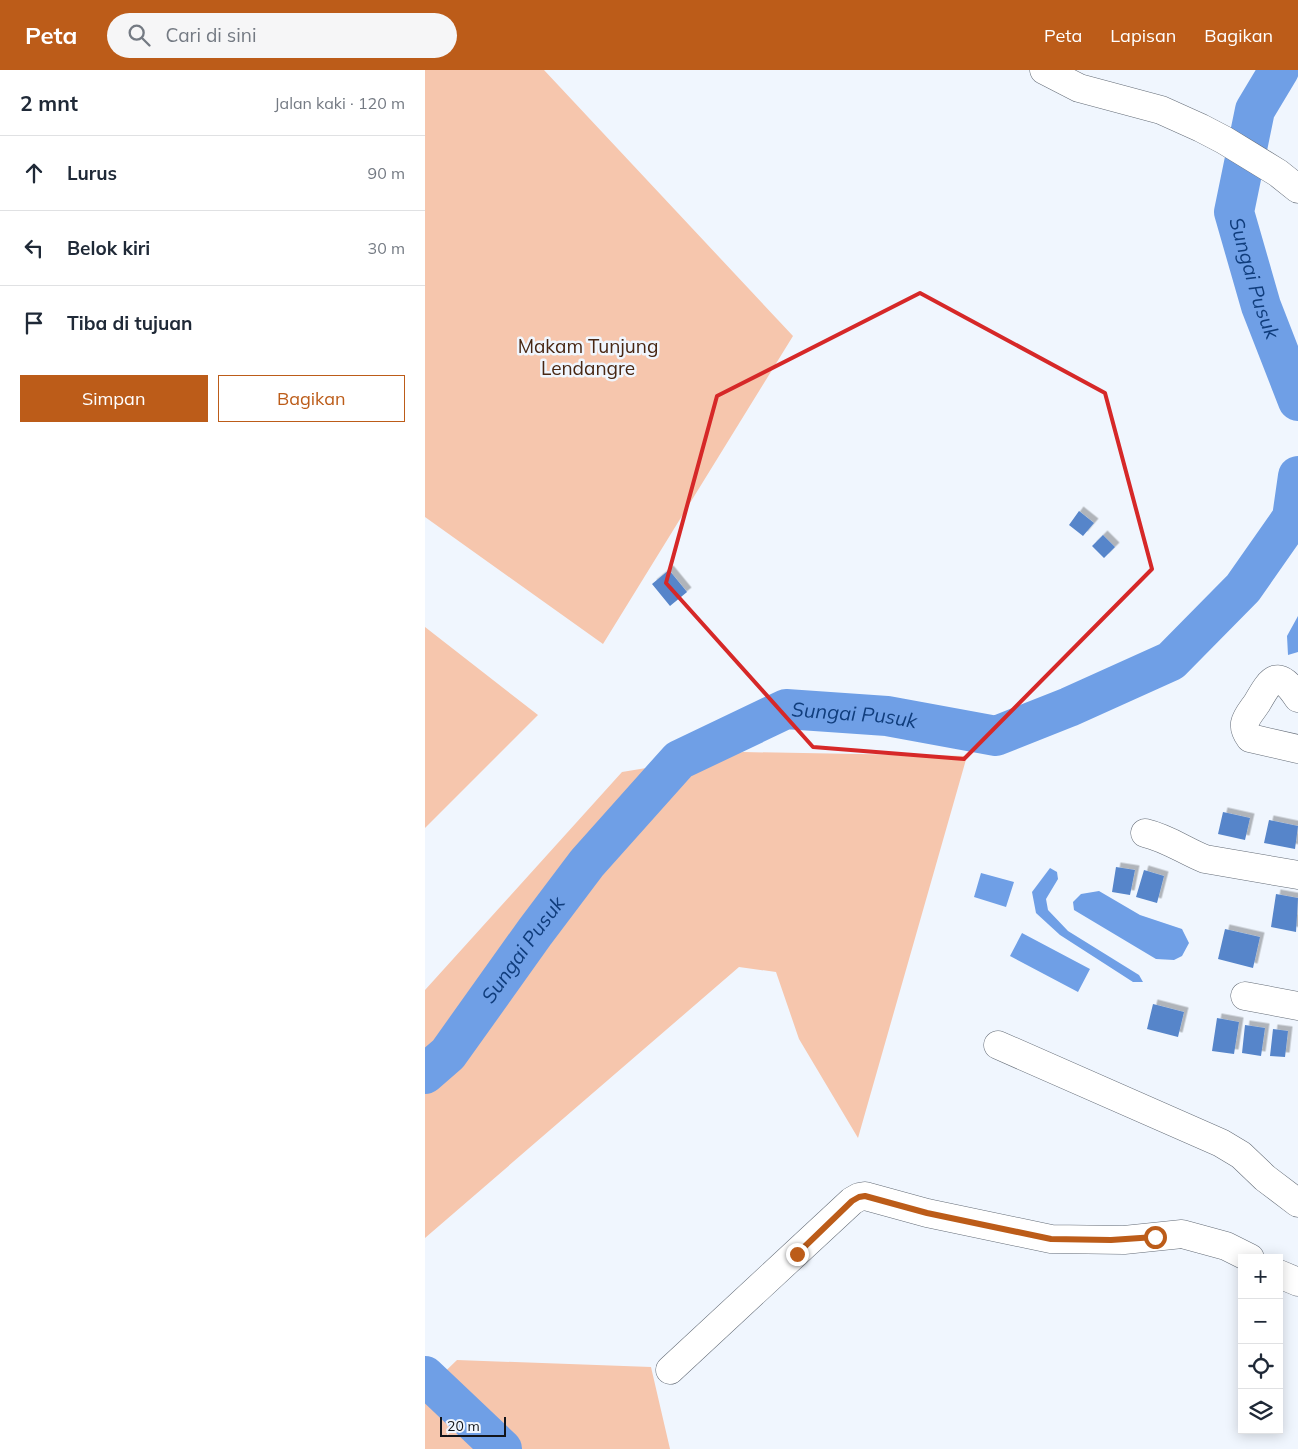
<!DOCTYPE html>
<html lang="id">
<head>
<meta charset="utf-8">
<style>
  :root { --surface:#fff; --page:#f6f6f7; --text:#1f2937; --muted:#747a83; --line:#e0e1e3; --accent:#bc5c19 }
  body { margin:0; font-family:Mulish,sans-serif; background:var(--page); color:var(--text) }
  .controls { position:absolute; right:15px; bottom:15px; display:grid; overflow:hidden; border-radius:0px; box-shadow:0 2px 12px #0003 }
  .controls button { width:45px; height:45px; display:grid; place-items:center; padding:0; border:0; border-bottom:1px solid var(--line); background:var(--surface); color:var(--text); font:25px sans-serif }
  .scale { position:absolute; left:15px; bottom:12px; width:66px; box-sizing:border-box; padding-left:5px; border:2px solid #12151a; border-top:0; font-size:14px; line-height:18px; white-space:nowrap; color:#12151a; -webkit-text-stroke:4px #f0f6fe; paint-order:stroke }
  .stop { position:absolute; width:15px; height:15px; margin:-11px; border:4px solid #bc5c19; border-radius:50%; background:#fff }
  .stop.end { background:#bc5c19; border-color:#fff; box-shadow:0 1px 5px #0008 }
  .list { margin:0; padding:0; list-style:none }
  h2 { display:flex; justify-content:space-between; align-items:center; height:65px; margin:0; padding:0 20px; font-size:21px }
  h2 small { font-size:16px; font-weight:400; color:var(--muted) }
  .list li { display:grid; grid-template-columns:32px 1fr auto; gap:15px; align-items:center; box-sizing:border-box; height:75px; padding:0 20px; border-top:1px solid var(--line) }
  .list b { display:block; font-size:19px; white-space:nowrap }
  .list em { font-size:16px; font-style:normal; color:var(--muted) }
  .actions { display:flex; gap:10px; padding:15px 20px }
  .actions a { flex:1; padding:11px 0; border:1px solid var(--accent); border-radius:0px; text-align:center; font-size:18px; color:var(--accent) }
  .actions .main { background:var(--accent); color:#fff }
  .icon { flex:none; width:28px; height:28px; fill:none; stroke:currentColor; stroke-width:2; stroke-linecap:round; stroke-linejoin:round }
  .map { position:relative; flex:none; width:873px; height:1379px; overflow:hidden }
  header { display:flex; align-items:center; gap:30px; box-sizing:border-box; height:70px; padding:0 25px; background:var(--accent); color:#fff }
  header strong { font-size:24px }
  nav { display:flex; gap:28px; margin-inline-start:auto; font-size:18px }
  .search { width:350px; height:45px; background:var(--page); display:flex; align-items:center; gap:12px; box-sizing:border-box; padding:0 18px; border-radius:28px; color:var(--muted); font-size:19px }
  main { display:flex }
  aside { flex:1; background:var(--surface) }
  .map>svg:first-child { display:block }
</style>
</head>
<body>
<header>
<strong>Peta</strong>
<div class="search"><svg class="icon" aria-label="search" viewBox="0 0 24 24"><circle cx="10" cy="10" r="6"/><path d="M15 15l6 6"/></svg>Cari di sini</div>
<nav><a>Peta</a><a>Lapisan</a><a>Bagikan</a></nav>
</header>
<main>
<aside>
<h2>2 mnt<small>Jalan kaki · 120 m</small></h2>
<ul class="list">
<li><svg class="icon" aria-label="ahead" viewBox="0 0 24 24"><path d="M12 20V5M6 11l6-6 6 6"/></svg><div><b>Lurus</b></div><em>90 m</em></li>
<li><svg class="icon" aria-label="left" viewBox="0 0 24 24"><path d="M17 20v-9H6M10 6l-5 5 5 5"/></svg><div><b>Belok kiri</b></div><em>30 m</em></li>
<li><svg class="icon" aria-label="arrive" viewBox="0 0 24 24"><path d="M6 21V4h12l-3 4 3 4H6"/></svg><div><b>Tiba di tujuan</b></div></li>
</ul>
<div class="actions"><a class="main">Simpan</a><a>Bagikan</a></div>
</aside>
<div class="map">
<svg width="873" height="1379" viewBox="0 0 873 1379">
  <defs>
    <filter id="shadow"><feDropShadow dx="4.5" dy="-4.5" stdDeviation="0" flood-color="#0004"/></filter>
  </defs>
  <rect width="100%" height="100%" fill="#f0f6fe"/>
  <path fill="#f6c6ad" d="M0 0H119L368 266 178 574 0 447Z
    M0 557 113 645 0 758Z
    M318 682 542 686 433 1068 374 969 351 902 314 897 0 1168V920L197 702Z
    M32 1290 226 1297 245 1379H0V1321Z"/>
  <path fill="#6f9fe6" d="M873 546V582L863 585 862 566Z
    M625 798 632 802 633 809 621 829 623 840 643 861 714 905 718 912H708L635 865 611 843 607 822Z
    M556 803 589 812 581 837 549 827Z
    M674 821 715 845 757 859 764 873 757 886 749 890 731 889 649 840 648 832 656 824Z
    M597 863 665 899 653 922 585 886Z"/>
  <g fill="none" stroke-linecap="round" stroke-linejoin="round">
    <g stroke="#6f9fe6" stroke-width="40">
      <path id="s1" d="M854 0 830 40 809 142 836 236 873 331"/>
      <path id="s2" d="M0 1004 23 984 110 862 162 793 254 690 361 639 462 646 571 666 644 637 746 591 818 518 867 448 873 406"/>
      <path d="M0 1306 77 1379"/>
    </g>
  </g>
  <path fill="#5685ca" filter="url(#shadow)" d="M654 441 669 453 658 466 644 455Z
    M678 465 690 477 679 488 667 476Z
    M244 500 262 522 245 536 227 514Z
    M798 742 825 748 820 770 793 764Z
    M844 750 873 756 870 779 839 773Z
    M691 797 710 800 705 825 687 822Z
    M719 800 739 806 732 833 711 827Z
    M851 824 873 828 871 862 846 857Z
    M800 859 835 867 828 898 793 889Z
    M728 934 759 942 753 967 722 959Z
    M792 948 814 952 809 984 787 981Z
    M820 955 840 958 836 986 817 983Z
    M848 959 863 961 860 987 845 986Z"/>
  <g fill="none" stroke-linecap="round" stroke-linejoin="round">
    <defs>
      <path id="minor" d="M619 0 654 18 736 40 776 58 799 70 853 103 873 119
        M873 628C853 598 847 607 832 633 828 639 821 647 820 653 819 659 822 664 825 668L873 679
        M720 763C742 768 760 781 780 789L873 805
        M820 926 873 936
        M573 975 796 1073 816 1085 840 1108 873 1133
        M854 1204 873 1212
        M245 1300 427 1131 434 1127 440 1126 502 1143 626 1169 699 1170 757 1164 801 1176 825 1188"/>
    </defs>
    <use href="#minor" stroke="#646c77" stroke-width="29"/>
    <use href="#minor" stroke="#fff" stroke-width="28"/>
  </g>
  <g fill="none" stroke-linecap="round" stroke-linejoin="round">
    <path stroke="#bc5c19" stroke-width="6" d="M372 1184 427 1131 434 1127 440 1126 502 1143 626 1169 686 1170 730 1167"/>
  </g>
  <path fill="none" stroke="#d62828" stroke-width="4" stroke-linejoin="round" d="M495 223 680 323 727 499 539 689 388 677 241 513 292 326Z"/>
  <g text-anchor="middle" stroke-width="5" stroke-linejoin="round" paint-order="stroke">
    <g font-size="19" fill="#482713" stroke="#f0f6fe">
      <text x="163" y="283">Makam Tunjung<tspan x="163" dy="22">Lendangre</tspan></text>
    </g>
    <g font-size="20" font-style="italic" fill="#103d7c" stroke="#f0f6fe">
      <text dy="7" stroke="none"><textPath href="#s1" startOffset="220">Sungai Pusuk</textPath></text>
      <text dy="7" stroke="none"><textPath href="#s2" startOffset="592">Sungai Pusuk</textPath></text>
      <text dy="7" stroke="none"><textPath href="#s2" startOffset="159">Sungai Pusuk</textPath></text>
    </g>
  </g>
</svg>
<div class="controls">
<button>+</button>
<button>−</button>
<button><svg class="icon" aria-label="locate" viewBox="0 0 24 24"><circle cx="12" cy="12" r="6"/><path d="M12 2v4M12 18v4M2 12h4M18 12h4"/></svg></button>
<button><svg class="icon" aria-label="layers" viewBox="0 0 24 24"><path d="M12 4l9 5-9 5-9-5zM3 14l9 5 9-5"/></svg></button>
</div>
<div class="scale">20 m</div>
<div class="stop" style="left:730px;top:1167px"></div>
<div class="stop end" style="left:372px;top:1184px"></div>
</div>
</main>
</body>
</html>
